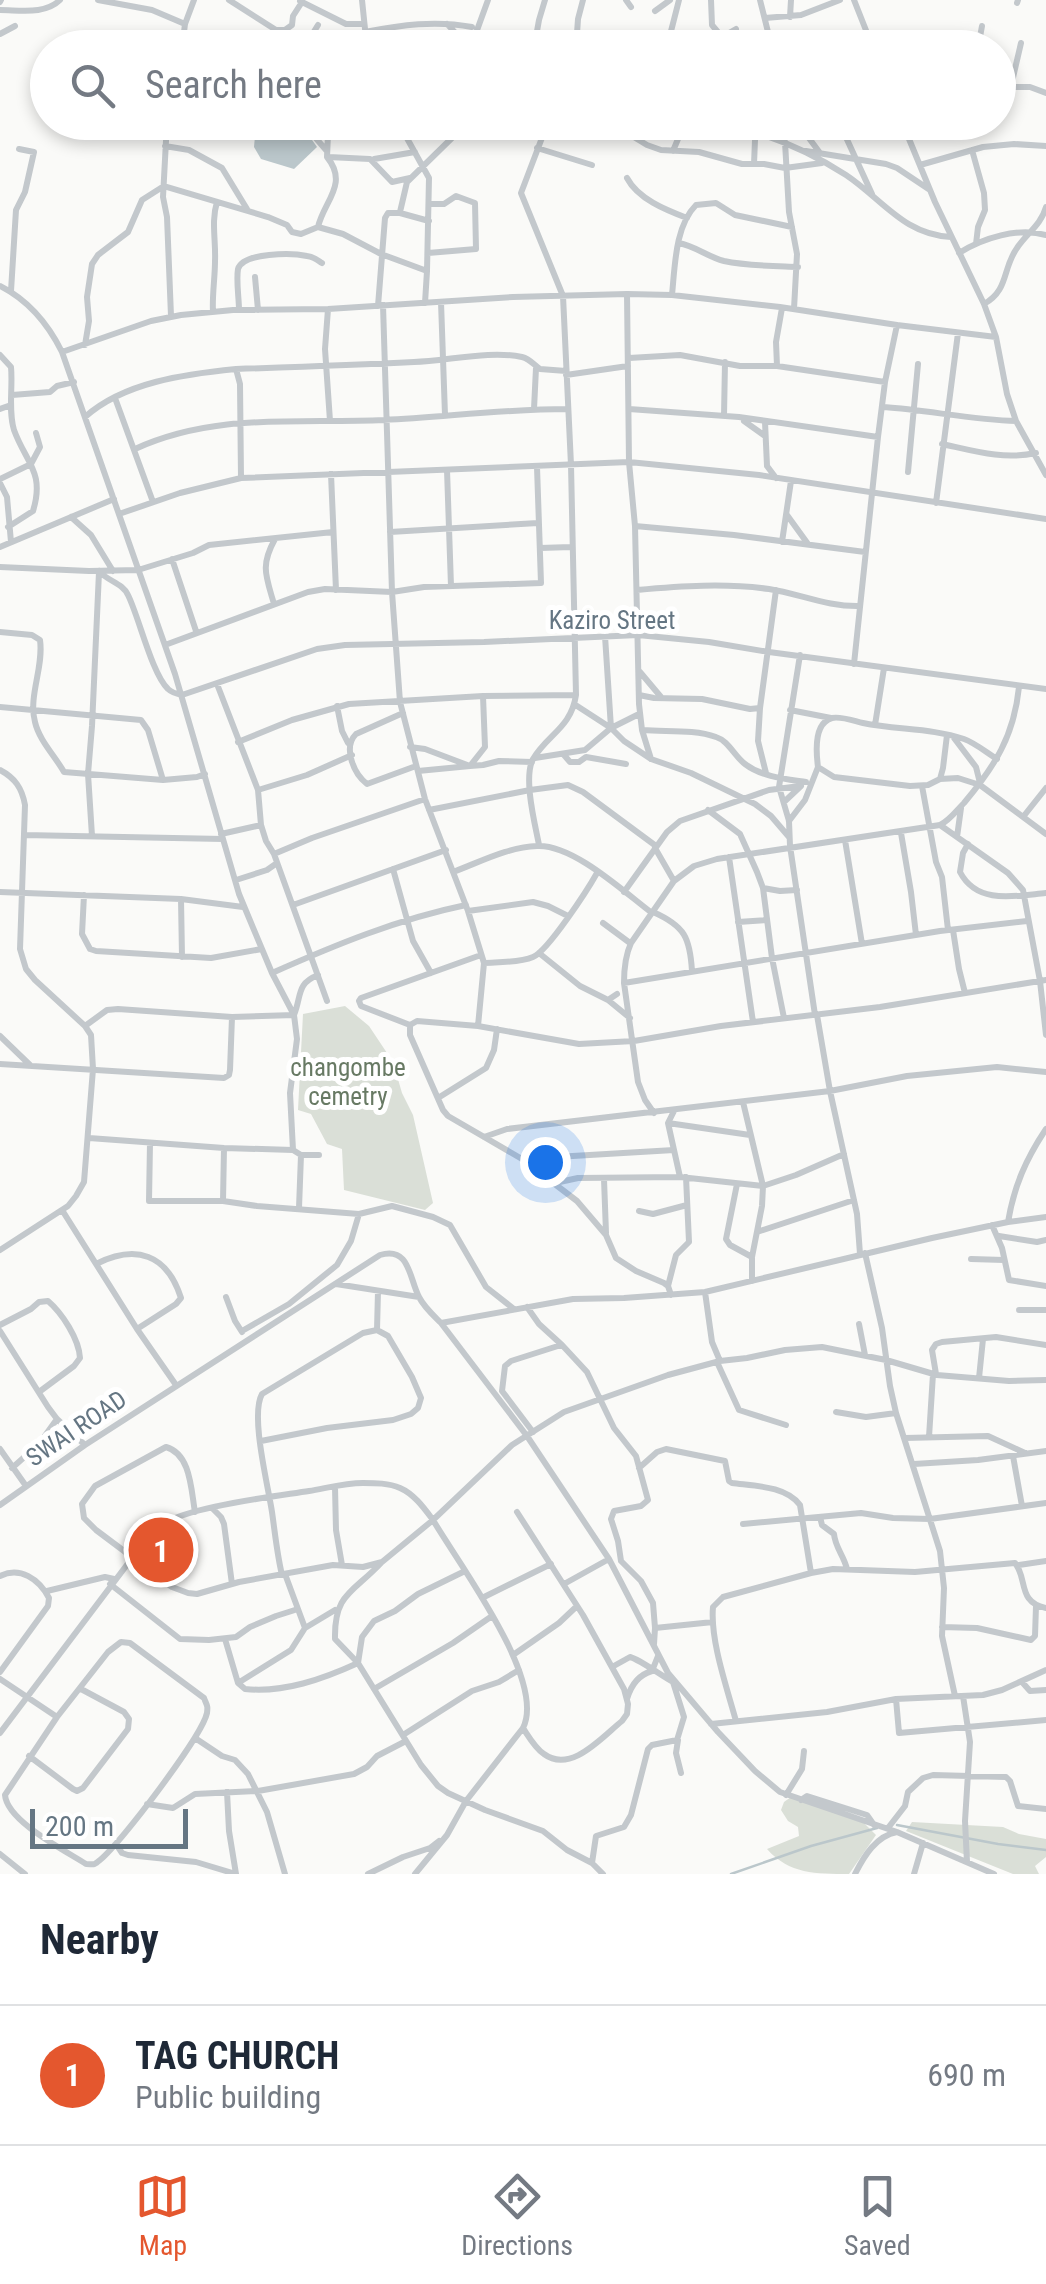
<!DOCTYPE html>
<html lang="en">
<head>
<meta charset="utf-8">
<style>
  :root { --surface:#fff; --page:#f6f6f7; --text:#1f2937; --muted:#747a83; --line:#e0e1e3; --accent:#e4572e }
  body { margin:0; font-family:"Roboto Condensed",sans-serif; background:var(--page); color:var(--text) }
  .scale { position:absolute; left:30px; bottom:25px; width:158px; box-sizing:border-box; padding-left:10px; border:5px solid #657683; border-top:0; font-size:28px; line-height:35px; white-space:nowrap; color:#657683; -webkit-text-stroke:8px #fff; paint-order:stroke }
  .you { position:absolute; left:545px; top:1162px; width:35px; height:35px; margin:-25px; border:8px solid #fff; border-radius:50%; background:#1a73e8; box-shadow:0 0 0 15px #1a73e833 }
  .badge { display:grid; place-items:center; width:65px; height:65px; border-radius:50%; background:var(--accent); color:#fff; font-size:32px; font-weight:700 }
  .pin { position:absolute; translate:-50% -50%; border:5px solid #fff; box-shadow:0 2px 10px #0006 }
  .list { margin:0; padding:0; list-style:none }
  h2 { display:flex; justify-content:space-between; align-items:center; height:130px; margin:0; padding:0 40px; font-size:42px }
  h2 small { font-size:32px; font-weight:400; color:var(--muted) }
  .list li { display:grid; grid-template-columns:65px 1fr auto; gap:30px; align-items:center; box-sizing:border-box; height:140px; padding:0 40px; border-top:2px solid var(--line) }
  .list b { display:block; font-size:38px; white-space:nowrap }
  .list p { margin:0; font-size:32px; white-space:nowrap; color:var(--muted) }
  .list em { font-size:32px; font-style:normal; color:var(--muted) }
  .icon { flex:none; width:55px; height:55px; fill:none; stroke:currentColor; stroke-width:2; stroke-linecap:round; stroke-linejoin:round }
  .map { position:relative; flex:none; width:1046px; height:1874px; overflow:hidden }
  .search { position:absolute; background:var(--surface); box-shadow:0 5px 15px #0003; left:30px; right:30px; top:30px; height:110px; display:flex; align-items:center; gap:25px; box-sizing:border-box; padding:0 35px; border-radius:55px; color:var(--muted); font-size:38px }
  .sheet { height:270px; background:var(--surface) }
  nav { display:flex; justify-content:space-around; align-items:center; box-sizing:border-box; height:140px; border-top:2px solid var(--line); background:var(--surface); font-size:28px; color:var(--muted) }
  nav a { display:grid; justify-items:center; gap:5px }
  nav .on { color:var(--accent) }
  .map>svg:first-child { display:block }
</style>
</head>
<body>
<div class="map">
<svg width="1046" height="1874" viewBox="0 0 1046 1874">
  <rect width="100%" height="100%" fill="#fafaf8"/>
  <path fill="#dadfd7" d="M345 1006 369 1026 393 1062 402 1093 413 1115 433 1203 425 1210 344 1190 342 1149 327 1144 311 1114 298 1110 303 1014Z
    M791 1797 861 1820 876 1835 849 1874C816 1874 789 1874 767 1849L799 1836 798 1827 788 1821 781 1810 784 1802Z
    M912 1822 1003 1827 1019 1834 1046 1839V1857L1035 1866 1039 1874H1013L906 1831Z"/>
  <path fill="#bbc7cb" d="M297 122 301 124 317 147 294 169 261 159 254 147 255 136 284 123Z"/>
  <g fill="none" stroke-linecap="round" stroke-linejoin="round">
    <path stroke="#bbc7cb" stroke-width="2.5" d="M897 1825 998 1844 1046 1850
      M731 1874 811 1846 877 1828"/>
    <path stroke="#c3c8cc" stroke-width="6" d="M98 0 152 10 185 24
      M229 0 276 30H285L292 25 293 16 302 2
      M362 0 367 48
      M626 0 631 7
      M679 0 669 39 685 48
      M711 0 712 25 722 37
      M760 0 772 48
      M854 0 873 48
      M300 1 346 24H364
      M0 2 1 0
      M1017 3 1018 0
      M0 10C20 10 45 15 60 0
      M655 11 670 0
      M790 17 791 0
      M765 18 801 15 840 0
      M447 24 470 48
      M365 32C401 25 435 20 472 27
      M0 34 15 26
      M182 48 185 24 194 0
      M268 48H271
      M283 48 285 30
      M304 48 318 25
      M438 48 476 33 488 0
      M534 48 539 20 545 0
      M576 48 578 19 583 0
      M707 48 712 44 720 45 722 37 736 29
      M978 48 982 26
      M1011 86 1021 43
      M998 87H1030L1046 93
      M167 122 163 197 167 217 171 316
      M302 122 326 150
      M398 122 429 178 427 271
      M609 122 647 145 661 150 699 152 742 164H764L785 168 822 163
      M753 122 755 140 754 164
      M797 122 820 153
      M839 122 872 194
      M902 122 935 202 984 304 996 337 1007 394 1016 421 1046 475
      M755 132C787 142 818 157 846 175 882 199 904 235 951 237
      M785 142 789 212 797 254 794 309
      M165 146 189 150 222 168 247 209
      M537 148 592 165
      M972 150 984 193 985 210 978 227 976 244
      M673 151 685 122
      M806 151 886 164 897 168 930 190
      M328 157 370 159 392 182 410 178
      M374 159 415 152
      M920 165 983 147 1014 144 1046 146
      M627 178C638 199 666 210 687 218
      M400 212 407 182 456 134 462 122
      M318 227C324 201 349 184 327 157L328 134 335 122
      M679 243C695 246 708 257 724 261 747 266 774 266 798 267
      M428 253 476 249 475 203 456 196 444 204H431
      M959 253C983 238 1018 227 1046 235
      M255 277 258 310
      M0 286C28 300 48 324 62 352L175 674 239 894 272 973 294 1015 297 1039 290 1093 293 1150
      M11 291 16 210 25 192 34 152 19 149
      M627 294 629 462 635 526 639 704 642 730 651 759
      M672 295C675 266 675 226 696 205L716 203 735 215 792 227
      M441 302 445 415
      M984 304C1009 290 1002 269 1017 248 1027 233 1041 225 1046 207
      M383 305 392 592 400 702 425 799 468 911 484 963 478 1026
      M378 306 385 218 388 213H400L429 221
      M328 309 325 349 330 421
      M239 310C239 298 236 281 238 269 243 252 293 253 307 256 314 257 316 259 322 263
      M213 312C212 295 215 278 215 261 216 241 211 221 217 202
      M85 345 89 321 87 297 92 264 98 255 128 232 142 200 164 186 268 217 287 225 292 232 301 234 318 227 343 234 381 254 427 271 425 303
      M62 352 151 321 181 315 233 310 328 309 513 297 627 294 672 295 780 307 897 325 996 337
      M0 355 11 367C13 387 8 410 14 430 26 463 45 472 33 511L8 527
      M629 358 680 355 740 366H777L885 382
      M777 366 776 342 782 308
      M236 369C296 367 355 365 414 362 447 361 490 350 522 357 530 359 534 365 540 369L566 371
      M566 375 628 366
      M12 395 50 392 57 386 74 382
      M115 398 153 502
      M884 407C928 410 972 420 1016 421
      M0 409 11 405
      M534 409 536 368
      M629 409 739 417 878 437
      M724 416 725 362
      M85 417C124 382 186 374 236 369L240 384 241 478
      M744 421 765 436
      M765 422 767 466 776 478
      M942 444C974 451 1003 460 1036 453
      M135 449C216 412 298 424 384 420 445 417 506 409 567 409
      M447 470 451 586
      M908 472 918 364
      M331 474 336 590
      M0 479 31 464 40 447 36 433
      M0 483 7 497 11 542
      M936 503 958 333
      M119 514 180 493 241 478 629 462 759 475 1046 519
      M787 515 808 544
      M71 517 91 535 113 571
      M635 526 734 535 865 552
      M390 532 538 523
      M782 542 791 481
      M0 547 114 499
      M540 548 571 547
      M172 559 196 631
      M0 567 89 571 138 570 193 553 209 545 333 532
      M99 571C107 581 123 583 128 595 139 617 152 674 168 689 172 693 177 694 182 695L317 649 345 645 484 642 638 635 709 642 769 652 1046 689
      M637 590C681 586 725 583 769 589 800 594 828 607 860 606
      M274 604C266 576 260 566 275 539
      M0 632 32 635 40 640C44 667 28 696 35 722 39 740 55 756 64 772L163 780 197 777 205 774
      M605 636 611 728
      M165 645 308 592 325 589 392 592 424 587 541 583 537 467
      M800 655 779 787 789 821 790 846 815 1015
      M854 664 878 437 885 382 897 325
      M640 672 661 697
      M217 684 258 790 261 825 266 841 274 854 327 1001
      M639 695 654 698 702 699 750 709 760 708 776 590
      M574 704 611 728 624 741 651 759 691 773 755 804 771 816 789 837
      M337 706 342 731 348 743
      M0 707 141 720 148 730 163 780
      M760 708 758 741 766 773
      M790 710 831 718
      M403 713 356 734C343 747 353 773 367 784L416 766
      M875 725 884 668
      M643 730C666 732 694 729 716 737 729 741 734 756 745 764 762 777 786 779 806 782
      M947 735 943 768 940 779 928 785 910 786 834 777 818 767C816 752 814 723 832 718 841 716 854 721 863 723 896 730 932 728 964 739 975 743 986 752 997 759
      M954 738 976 767 980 783
      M238 742 292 720 349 704 483 696 576 695
      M410 747 425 749 470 766 483 765 499 761 532 762
      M564 755 570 762H579L586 757 626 764
      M535 758 585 750 611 728 639 714
      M0 770C15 778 22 788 25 805L20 949 26 969 35 980 85 1026 91 1035 93 1069 84 1182 76 1196 68 1206 0 1250
      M418 771 470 766 485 747 483 696
      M940 779 958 778 980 785 1046 834
      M922 786 936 862 942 877 948 930
      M258 790 307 775 352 755
      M784 802 801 786
      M429 810 530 790 568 785 583 792 656 846
      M708 810 740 834 757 872 763 888 772 958 784 1018
      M1023 817 1046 788
      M789 821 805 800 818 767
      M940 825 1008 873 1023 890 1040 981 1046 1035
      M901 833 911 892 916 935
      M221 834 261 825
      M24 835 223 839
      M92 836 88 774 92 726 99 572
      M957 837 961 808
      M845 840 862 944
      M968 844 963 853 960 872C977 905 1015 896 1046 893
      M539 845C535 824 523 778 533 759 548 734 571 728 576 695L571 465 563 296 521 193 548 122
      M655 848 674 881
      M274 854 312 838 425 799
      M729 857 753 1022
      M393 869 413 941 431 973
      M453 872C480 862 508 847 537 846 573 844 624 892 652 913
      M236 880 267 870 277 863
      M763 888 780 891 797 890
      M0 892 181 899 243 907
      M624 892 667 832 680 821 769 790 800 786
      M84 895 82 934 90 949 96 951 211 958 262 949
      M181 899 182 957
      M293 905 446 850
      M468 911 533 902 548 906 568 916
      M653 912C685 926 690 938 692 971
      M738 922 767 920
      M603 923 630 943
      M953 930 959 969 965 993
      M539 953 580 986 608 1000 630 1018
      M484 963C498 962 519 963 533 957 548 951 588 889 597 873
      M272 973C335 945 398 919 466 905
      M624 983 940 931 1027 921
      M608 1000 617 994
      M817 1015 830 1091 857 1214 860 1254
      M410 1025 361 1006 359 1001 361 998 481 955
      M85 1026 107 1010 118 1009 232 1017 294 1015C302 995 296 984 318 975
      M0 1036 30 1065
      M0 1064 224 1078 229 1075 230 1070 232 1017
      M438 1098 486 1068 494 1050 497 1029
      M743 1102 763 1186 762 1206 752 1257V1281
      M674 1111 668 1123 680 1177
      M654 1113 645 1100 638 1082 624 983C624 969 625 956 631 943L674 881 694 866 717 859 940 825C950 820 956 811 964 803 995 766 1014 736 1019 687
      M668 1123 750 1135
      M484 1137 507 1129 830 1091 907 1076 997 1067 1046 1072
      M89 1138 224 1148 293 1150 301 1155H319
      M150 1143 149 1201H223L257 1206 359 1214 392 1206 433 1217 450 1225 486 1287 514 1309
      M522 1159 674 1150
      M604 1179 606 1233
      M555 1183 578 1178 680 1177 763 1186 796 1175 844 1154
      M737 1184 726 1239 730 1245 752 1257
      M223 1201 224 1148
      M299 1208 301 1155
      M62 1210 137 1329 176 1385
      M639 1211 653 1214 687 1205
      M1008 1222C1014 1186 1026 1159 1046 1129
      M992 1225 1002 1248 1009 1280 1046 1286
      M757 1232 854 1200
      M999 1236 1037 1242 1046 1240
      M865 1253 882 1328 890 1386 896 1413 940 1551 944 1588 942 1636 955 1696
      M971 1259 1004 1260
      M96 1264C136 1244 167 1254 181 1298L176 1304 137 1329
      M336 1284 419 1297
      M668 1286 676 1255 689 1242 686 1177
      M705 1292 712 1342 720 1361
      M671 1295 668 1286 664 1283 636 1271 616 1258 606 1235 577 1201 522 1159 448 1116 443 1110 410 1035V1025L417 1021 478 1026 579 1044 634 1041 721 1026 880 1007 1046 980
      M226 1297 235 1321 242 1332
      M527 1307 539 1324 562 1345 587 1372 614 1428 636 1456 648 1500 641 1506 614 1511 611 1519 618 1541 621 1561 641 1581 653 1603 655 1628 654 1644
      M1019 1310H1046
      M441 1323 527 1436 609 1559 668 1673 718 1732 755 1771 780 1792 897 1832
      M859 1324 865 1355
      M0 1325 31 1309 39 1302 48 1301C62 1313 79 1339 80 1358L74 1366 39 1392
      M377 1330 378 1291
      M0 1331 48 1407 57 1419 85 1445
      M242 1331 289 1304 337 1265 351 1241 359 1214
      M717 1362 739 1410 786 1425
      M936 1374 932 1350 936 1344 942 1342 996 1337 1046 1345
      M979 1378 983 1339
      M836 1412 866 1417 896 1413
      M533 1432 502 1391 505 1366 511 1361 561 1345
      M929 1437 933 1374
      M905 1438 988 1436 1025 1453
      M261 1441 327 1428 393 1420 411 1414 418 1408 421 1398 412 1377 388 1336 377 1330 363 1333 262 1394C250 1415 268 1485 272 1512 275 1533 277 1554 282 1575
      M0 1449 26 1486
      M1013 1456 1022 1506
      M914 1464 978 1460 1046 1451
      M12 1468 39 1444 57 1419
      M639 1468 657 1452 666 1449 725 1461 729 1481 732 1483C755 1486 786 1486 800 1505L811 1573
      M335 1487 336 1530 342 1565
      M0 1505 85 1445 380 1255C410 1246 409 1278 419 1297 424 1307 433 1315 441 1323L573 1299 624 1298 705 1292 932 1238 1008 1222 1046 1217
      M213 1509 221 1517 224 1524 232 1584
      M195 1512C191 1490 191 1454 166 1447L95 1486 82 1504 84 1518 96 1530 172 1587 188 1593 197 1594 239 1582 333 1565 363 1567 382 1562 433 1520C458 1563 547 1680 523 1728L466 1801 447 1835 415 1874
      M517 1512 583 1615 624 1689 628 1704 627 1714 622 1721C602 1737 571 1774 544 1754 535 1748 529 1737 523 1728
      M820 1517 822 1525 834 1534C835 1547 844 1556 847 1569
      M743 1524 861 1513 893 1518 930 1519 1046 1503
      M381 1563C353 1593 334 1593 335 1639L358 1663 421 1765 438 1786 448 1793 485 1810 543 1831 567 1850 592 1863 603 1874
      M1019 1565 1046 1561
      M285 1574 305 1628
      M0 1576C20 1566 39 1579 49 1598L48 1606 0 1672
      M110 1584 180 1639 209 1640 236 1637 250 1627 276 1616 298 1609
      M564 1584 609 1559
      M47 1591 105 1577 114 1579
      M482 1598 551 1564
      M942 1627 977 1628 1031 1640 1035 1636 1036 1606
      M655 1628 713 1622
      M225 1639 238 1683 245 1689C284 1693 323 1679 358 1663L362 1637 374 1621 395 1611 418 1594 465 1571
      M121 1642 130 1643 204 1698C207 1706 208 1705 207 1713 202 1736 121 1843 100 1860 93 1866 94 1864 86 1864 64 1850 7 1821 5 1795L57 1717 108 1652Z
      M513 1655 559 1623 577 1606
      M612 1667 630 1657C641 1660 663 1677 675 1683
      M0 1679 57 1717
      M1022 1682 1030 1691 1046 1690
      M238 1683 291 1650 305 1628 335 1610
      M374 1689 453 1643 492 1616
      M963 1696 970 1742 965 1821 967 1862
      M627 1699C631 1685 638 1675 652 1671L658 1656
      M896 1699 899 1733 1046 1720
      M736 1721C727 1688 710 1640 713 1607L723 1597 811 1573 833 1569 915 1572 1015 1563C1028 1579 1017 1602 1046 1608
      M711 1724 827 1712 896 1699 983 1695 1002 1690 1046 1670
      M0 1733 154 1529C182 1507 271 1497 309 1491 327 1488 345 1483 363 1483 375 1483 389 1483 400 1488 414 1494 424 1508 433 1520L512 1445 564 1412 668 1375 720 1361 747 1358 785 1350 822 1347 886 1360 937 1375 1009 1381 1046 1380
      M403 1735 472 1691 499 1682 519 1670
      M195 1738 222 1756 235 1760 248 1774 267 1812 285 1874
      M678 1740 676 1753 681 1773
      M29 1756 73 1789 77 1791 83 1788 128 1729 129 1719 124 1712 81 1689
      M227 1792 229 1831 236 1874
      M786 1795 802 1769 804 1751
      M801 1800 807 1796 867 1815 874 1825
      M147 1804 173 1808 195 1794 258 1791 354 1774 367 1767 377 1756 406 1741
      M888 1828 905 1806 908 1792 923 1778 933 1775 1006 1777 1010 1781 1018 1806 1046 1809
      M116 1844 122 1853 128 1855 196 1862 236 1874
      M0 1854 25 1874
      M592 1863 596 1836 624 1827 631 1815 648 1749 652 1745 677 1740 684 1717 673 1682
      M368 1874 403 1857 430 1848 439 1841
      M855 1874C864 1856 876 1836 897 1832L994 1874
      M914 1874 923 1843"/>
  </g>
  <g text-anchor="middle" stroke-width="10" stroke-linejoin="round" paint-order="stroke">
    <g font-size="25" fill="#657683" stroke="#fff">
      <text x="612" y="629">Kaziro Street</text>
      <text transform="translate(76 1428) rotate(-34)" y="9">SWAI ROAD</text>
    </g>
    <g font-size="25" fill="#687a64" stroke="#fff">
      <text x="348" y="1076">changombe<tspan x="348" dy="29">cemetry</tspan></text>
    </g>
  </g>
</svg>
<div class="scale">200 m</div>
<div class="you"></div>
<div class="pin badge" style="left:161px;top:1550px">1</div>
<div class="search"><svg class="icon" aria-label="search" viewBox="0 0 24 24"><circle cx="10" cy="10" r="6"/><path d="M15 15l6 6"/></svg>Search here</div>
</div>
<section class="sheet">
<h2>Nearby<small></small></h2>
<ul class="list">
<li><span class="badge">1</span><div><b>TAG CHURCH</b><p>Public building</p></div><em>690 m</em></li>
</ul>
</section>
<nav>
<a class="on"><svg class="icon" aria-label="map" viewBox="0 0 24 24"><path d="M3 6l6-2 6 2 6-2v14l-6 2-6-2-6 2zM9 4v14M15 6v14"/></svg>Map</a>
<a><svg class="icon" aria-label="directions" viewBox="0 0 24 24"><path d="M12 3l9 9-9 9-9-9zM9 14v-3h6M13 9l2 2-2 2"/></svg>Directions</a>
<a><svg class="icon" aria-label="saved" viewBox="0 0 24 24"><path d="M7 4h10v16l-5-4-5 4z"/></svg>Saved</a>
</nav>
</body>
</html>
